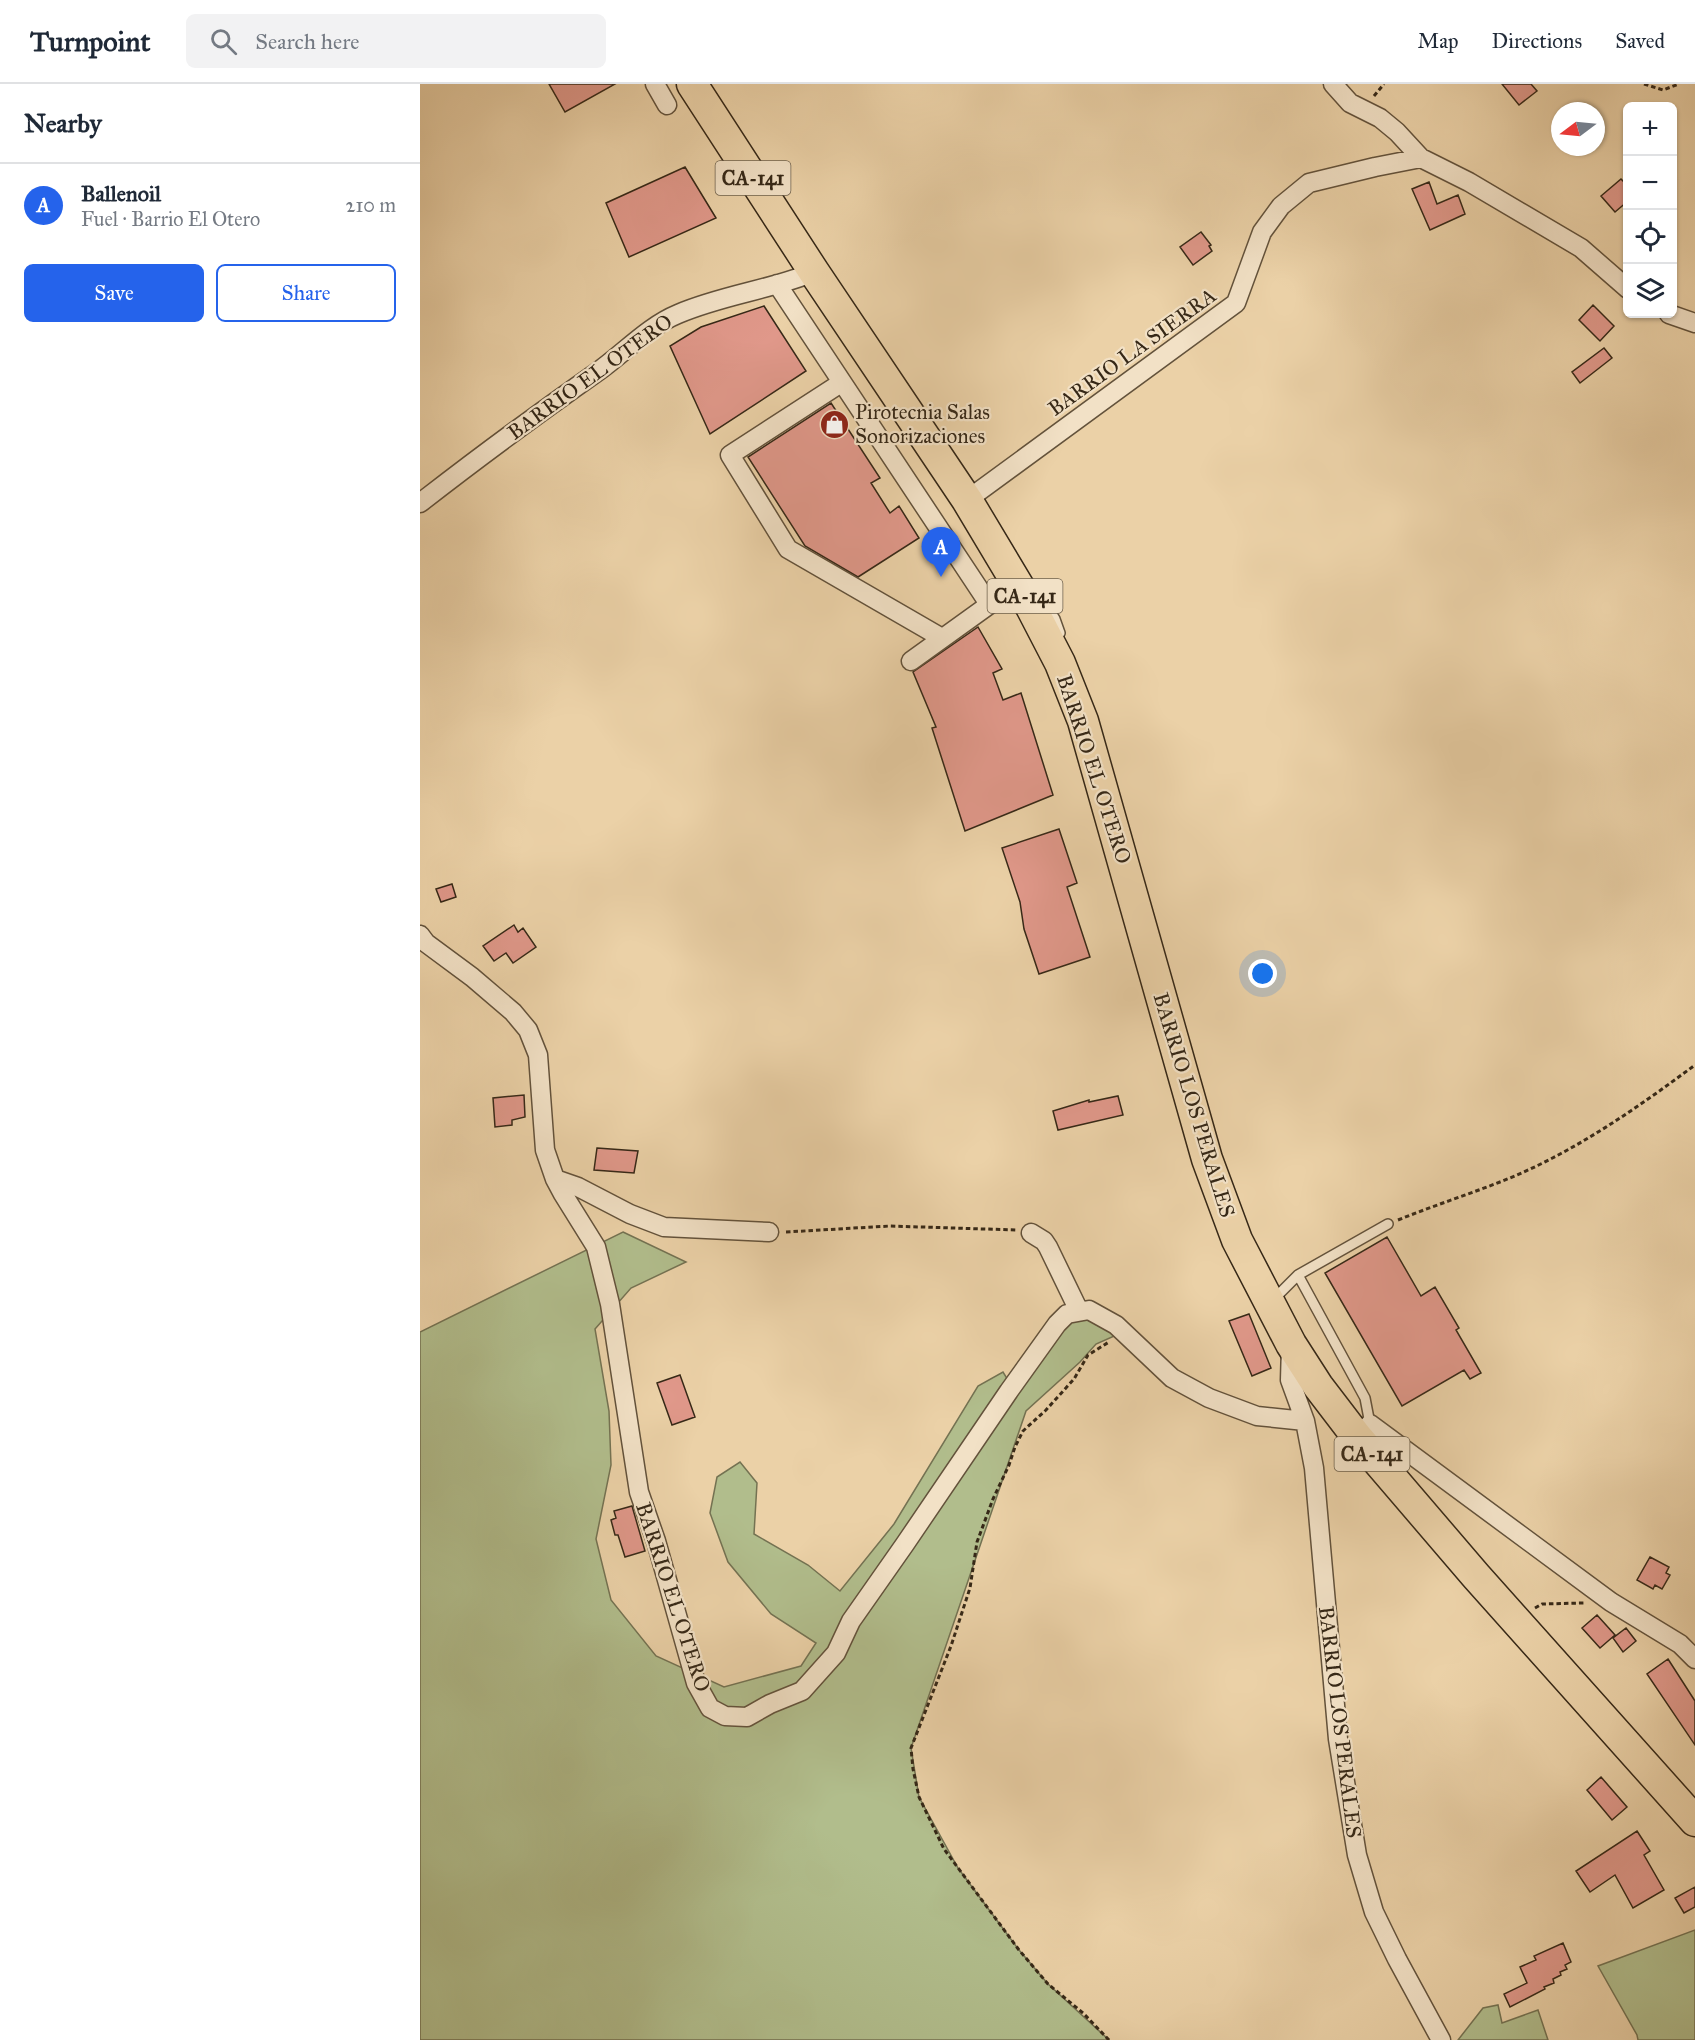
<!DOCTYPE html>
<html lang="en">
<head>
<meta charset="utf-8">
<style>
  :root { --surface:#fff; --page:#f2f2f3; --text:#1f2937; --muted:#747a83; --line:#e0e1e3; --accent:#2563eb }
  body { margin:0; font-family:"IM FELL Great Primer",serif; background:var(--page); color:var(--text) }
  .controls { position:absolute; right:18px; top:18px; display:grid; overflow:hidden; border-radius:9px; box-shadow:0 2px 4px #0004 }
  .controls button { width:54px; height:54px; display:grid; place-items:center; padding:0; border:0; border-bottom:2px solid var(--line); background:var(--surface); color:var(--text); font:30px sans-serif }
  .compass { position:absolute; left:1131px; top:18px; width:54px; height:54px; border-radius:50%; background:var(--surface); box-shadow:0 2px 4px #0004; rotate:254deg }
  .you { position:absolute; left:843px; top:890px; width:21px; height:21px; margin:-15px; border:4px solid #fff; border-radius:50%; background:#1a73e8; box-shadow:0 0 0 9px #1a73e833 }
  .badge { display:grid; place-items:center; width:39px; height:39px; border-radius:50%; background:var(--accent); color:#fff; font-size:20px; font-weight:700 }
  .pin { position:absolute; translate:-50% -50px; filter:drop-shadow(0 2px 3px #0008) }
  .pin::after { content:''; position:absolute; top:32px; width:21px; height:18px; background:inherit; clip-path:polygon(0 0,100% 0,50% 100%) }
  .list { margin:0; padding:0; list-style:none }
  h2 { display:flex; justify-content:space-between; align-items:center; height:78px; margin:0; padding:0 24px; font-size:26px }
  h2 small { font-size:20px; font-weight:400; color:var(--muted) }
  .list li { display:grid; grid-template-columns:39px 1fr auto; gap:18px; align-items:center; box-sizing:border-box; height:84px; padding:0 24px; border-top:2px solid var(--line) }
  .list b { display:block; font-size:22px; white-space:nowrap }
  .list p { margin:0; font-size:20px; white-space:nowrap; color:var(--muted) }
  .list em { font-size:20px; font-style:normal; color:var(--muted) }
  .actions { display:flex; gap:12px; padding:18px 24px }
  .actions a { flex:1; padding:14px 0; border:2px solid var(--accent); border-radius:9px; text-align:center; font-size:21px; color:var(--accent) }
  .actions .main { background:var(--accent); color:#fff }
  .icon { flex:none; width:33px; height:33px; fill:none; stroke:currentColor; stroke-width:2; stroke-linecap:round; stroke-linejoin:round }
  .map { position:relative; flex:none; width:1275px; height:1956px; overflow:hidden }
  header { display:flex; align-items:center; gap:36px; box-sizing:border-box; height:84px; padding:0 30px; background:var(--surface); border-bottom:2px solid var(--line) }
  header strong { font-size:28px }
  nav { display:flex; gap:33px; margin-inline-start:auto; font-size:21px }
  .search { width:420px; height:54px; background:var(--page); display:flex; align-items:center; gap:15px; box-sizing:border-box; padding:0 21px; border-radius:9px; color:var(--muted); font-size:22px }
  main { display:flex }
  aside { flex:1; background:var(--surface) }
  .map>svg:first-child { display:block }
</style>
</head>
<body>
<header>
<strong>Turnpoint</strong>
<div class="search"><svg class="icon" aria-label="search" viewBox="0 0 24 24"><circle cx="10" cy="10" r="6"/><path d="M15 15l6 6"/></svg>Search here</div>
<nav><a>Map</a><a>Directions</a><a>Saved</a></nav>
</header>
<main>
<aside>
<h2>Nearby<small></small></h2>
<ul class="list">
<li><span class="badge">A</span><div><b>Ballenoil</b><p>Fuel · Barrio El Otero</p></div><em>210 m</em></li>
</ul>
<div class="actions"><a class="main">Save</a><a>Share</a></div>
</aside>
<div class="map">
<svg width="1275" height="1956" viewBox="0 0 1275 1956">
  <rect width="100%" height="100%" fill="#ebd1a7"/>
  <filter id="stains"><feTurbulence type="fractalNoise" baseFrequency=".00333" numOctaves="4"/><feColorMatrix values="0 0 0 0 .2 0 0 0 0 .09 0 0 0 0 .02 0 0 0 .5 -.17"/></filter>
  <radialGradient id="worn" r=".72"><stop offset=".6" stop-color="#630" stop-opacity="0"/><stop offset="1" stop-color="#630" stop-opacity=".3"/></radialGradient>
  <path fill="#b1bd8c" stroke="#747252" stroke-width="1.5" d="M203 1148 266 1178 211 1204 175 1245 189 1327 191 1381 176 1455 191 1516 236 1572 304 1603 381 1582 396 1559 351 1530 308 1478 290 1429 297 1393 320 1378 337 1399 334 1450 388 1481 420 1507 474 1440 558 1302 583 1288 594 1306 652 1235 664 1234 701 1249 676 1260 660 1278 606 1327 491 1664 499 1713 538 1784 599 1866 628 1900 689 1956H0V1248Z
    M1275 1846V1956H1218L1217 1951 1178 1882Z
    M1078 1921 1082 1939 1118 1926 1128 1956H1038L1063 1924Z"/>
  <path fill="#e0988a" stroke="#362817" stroke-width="1.5" d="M129 0H195L145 28Z
    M1082 0H1111L1117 7 1099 21Z
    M265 83 296 134 209 173 186 119Z
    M1201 95 1208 102V117L1195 128 1181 112Z
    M1009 98 1017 120 1038 111 1045 130 1010 146 992 105Z
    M781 148 791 161 789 162 792 167 773 181 760 163Z
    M1173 221 1194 242 1180 257 1159 236Z
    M344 222 386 287 290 350 250 262 281 243Z
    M1184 264 1192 274 1160 299 1152 288Z
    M411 319 460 394 451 399 470 429 479 422 499 454 438 493 385 462 328 373Z
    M558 543 582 585 573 589 583 616 601 609 633 711 545 747 512 644 516 643 493 588Z
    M639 745 657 799 647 803 670 873 619 890 604 845 600 818 582 764Z
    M32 800 36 813 21 818 16 805Z
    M94 841 98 848 103 844 116 863 93 879 86 869 74 877 63 862Z
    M104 1011 105 1033 92 1036V1041L75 1043 73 1014Z
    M698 1012 703 1031 638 1046 633 1027 669 1016V1018Z
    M177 1064 218 1067 214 1089 174 1086Z
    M967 1153 1001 1212 1015 1203 1039 1244 1036 1246 1061 1289 1050 1295 1044 1286 982 1322 905 1189Z
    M829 1230 851 1284 832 1292 809 1237Z
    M260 1291 275 1333 252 1341 237 1299Z
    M212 1422 225 1467 205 1473 198 1451H195L191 1436 196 1434 194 1427Z
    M1230 1473 1249 1483 1246 1489 1250 1491 1242 1505 1235 1501 1233 1505 1217 1496Z
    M1177 1531 1195 1551 1180 1564 1162 1544Z
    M1206 1544 1216 1557 1203 1568 1193 1554Z
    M1248 1575 1275 1617V1661L1227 1590Z
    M1181 1693 1207 1723 1192 1736 1167 1706Z
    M1217 1747 1230 1767 1224 1771 1244 1806 1213 1824 1195 1791 1170 1808 1156 1787Z
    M1275 1803V1823L1264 1829 1255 1814Z
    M1143 1859 1151 1878 1145 1881 1147 1885 1140 1888 1141 1891 1133 1895 1134 1899 1124 1903 1125 1905 1090 1923 1084 1910 1107 1899 1100 1883 1116 1876 1114 1872Z"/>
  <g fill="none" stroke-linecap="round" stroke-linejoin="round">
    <defs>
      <path id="service" d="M625 519 635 535 640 549
        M878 1191 945 1314 950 1340
        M852 1214 858 1211 878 1191 968 1140"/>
      <path id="minor" d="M235 0 247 21
        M913 0 930 19 960 34 977 48 1001 74
        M357 200 569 520
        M1249 230 1275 239
        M421 299 310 371 368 465 522 554
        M547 416 816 219 842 148 861 122 889 99 955 83 1001 74 1049 98 1161 164 1208 205
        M0 419C59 373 119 329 180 286 206 267 229 242 258 230 302 211 350 206 394 188
        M491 577 598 500
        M0 851 6 859 52 893 93 928 108 946 118 971 125 1066 135 1095 143 1110 176 1163 190 1220 219 1408 236 1457 276 1599 290 1624 305 1632 327 1633 350 1620 382 1607 416 1569 431 1537 485 1460 589 1307 637 1240 647 1230 669 1226 696 1241 752 1294 789 1314 837 1332 885 1337
        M135 1095 158 1103 210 1130 244 1143 349 1148
        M611 1149 624 1157 628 1163 659 1227
        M871 1262 870 1296 885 1337 894 1384 918 1655 937 1771 954 1828 977 1875 1021 1956
        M937 1353 950 1340 1191 1518 1260 1560 1275 1575"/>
      <path id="primary" d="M272 0 394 188 547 416 611 523 640 579 663 637 787 1075 817 1156 871 1260 898 1302 937 1353 1056 1492 1275 1737"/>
    </defs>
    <use href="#service" stroke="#63523b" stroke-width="12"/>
    <use href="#minor" stroke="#63523b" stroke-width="21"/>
    <use href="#primary" stroke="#362817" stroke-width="33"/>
    <path stroke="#362817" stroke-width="3" stroke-dasharray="4.5 3" stroke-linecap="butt" d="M1224 0 1243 6 1259 0
      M954 12 964 0
      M978 1136C1015 1121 1053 1109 1090 1094 1157 1066 1217 1024 1275 981
      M366 1148 470 1142 596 1146
      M1115 1524 1122 1520 1164 1519
      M689 1956 663 1929 628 1900 599 1866 524 1765 499 1713 493 1685 491 1664 531 1562 550 1504 557 1458 573 1415 589 1381 595 1363 603 1347 626 1326 654 1295 668 1271 689 1258"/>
    <use href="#service" stroke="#f2e1c6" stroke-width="9"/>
    <use href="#minor" stroke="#f2e1c6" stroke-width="18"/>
    <use href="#primary" stroke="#ebd1a7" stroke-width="30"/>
  </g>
  <defs>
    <symbol id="shop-disc" viewBox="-11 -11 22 22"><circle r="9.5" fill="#8f2418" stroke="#f2e1c6"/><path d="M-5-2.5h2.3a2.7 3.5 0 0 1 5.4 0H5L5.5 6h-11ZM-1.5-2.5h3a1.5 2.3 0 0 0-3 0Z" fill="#fff"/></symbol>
  </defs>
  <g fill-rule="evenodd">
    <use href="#shop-disc" x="398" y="324" width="33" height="33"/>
  </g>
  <g text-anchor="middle" stroke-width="4.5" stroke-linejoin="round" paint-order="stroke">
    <g fill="#f2e1c6" stroke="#6e604c" stroke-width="1.5">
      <rect x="295.5" y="77" width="75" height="34" rx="4.5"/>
      <rect x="567.5" y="495" width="75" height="34" rx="4.5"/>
      <rect x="914.5" y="1353" width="75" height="34" rx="4.5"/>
    </g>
    <g font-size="20" font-weight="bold" fill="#362817">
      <text x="333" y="101">CA-141</text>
      <text x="605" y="519">CA-141</text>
      <text x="952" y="1377">CA-141</text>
    </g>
    <g font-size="21" fill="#362817" stroke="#f2e1c6">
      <text transform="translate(712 268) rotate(-36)" y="7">BARRIO LA SIERRA</text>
      <text transform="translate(170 293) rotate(-36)" y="7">BARRIO EL OTERO</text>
      <text transform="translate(674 685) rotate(72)" y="7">BARRIO EL OTERO</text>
      <text transform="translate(774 1021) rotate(73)" y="7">BARRIO LOS PERALES</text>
      <text transform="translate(253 1513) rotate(72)" y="7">BARRIO EL OTERO</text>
      <text transform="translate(920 1638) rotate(83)" y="7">BARRIO LOS PERALES</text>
    </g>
    <g font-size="21" fill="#362817" stroke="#f2e1c6" text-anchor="start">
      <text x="435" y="335">Pirotecnia Salas<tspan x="435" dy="24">Sonorizaciones</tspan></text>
    </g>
  </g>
  <rect width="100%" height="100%" filter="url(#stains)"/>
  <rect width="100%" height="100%" fill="url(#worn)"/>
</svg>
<div class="controls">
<button>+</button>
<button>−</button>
<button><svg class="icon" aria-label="locate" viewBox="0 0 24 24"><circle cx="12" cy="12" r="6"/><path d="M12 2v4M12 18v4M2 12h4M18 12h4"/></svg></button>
<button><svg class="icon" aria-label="layers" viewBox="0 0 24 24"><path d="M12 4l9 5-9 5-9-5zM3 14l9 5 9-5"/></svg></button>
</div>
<svg class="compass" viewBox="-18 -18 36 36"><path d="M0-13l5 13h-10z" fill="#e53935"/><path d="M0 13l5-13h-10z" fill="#747a83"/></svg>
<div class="you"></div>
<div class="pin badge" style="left:521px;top:493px">A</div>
</div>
</main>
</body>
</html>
